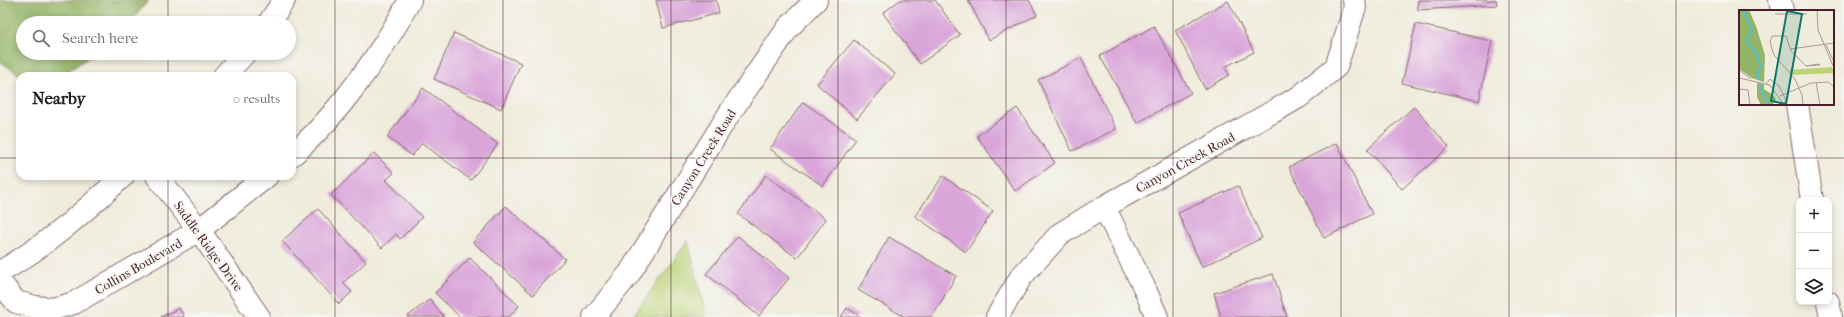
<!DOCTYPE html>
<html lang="en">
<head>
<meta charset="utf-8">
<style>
  :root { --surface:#fff; --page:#f6f6f6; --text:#202124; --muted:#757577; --line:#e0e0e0 }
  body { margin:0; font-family:"IM FELL French Canon",serif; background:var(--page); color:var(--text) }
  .controls { position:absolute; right:12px; bottom:12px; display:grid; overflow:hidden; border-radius:8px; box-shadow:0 2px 6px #0003 }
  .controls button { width:36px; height:36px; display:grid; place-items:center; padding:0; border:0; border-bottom:1px solid var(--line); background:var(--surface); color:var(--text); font:20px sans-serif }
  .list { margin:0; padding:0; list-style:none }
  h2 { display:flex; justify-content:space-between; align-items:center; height:52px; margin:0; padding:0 16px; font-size:17px }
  h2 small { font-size:13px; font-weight:400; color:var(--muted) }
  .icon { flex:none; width:22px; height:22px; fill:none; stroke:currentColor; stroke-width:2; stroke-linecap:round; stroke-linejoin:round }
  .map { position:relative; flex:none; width:1844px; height:317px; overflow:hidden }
  .search { position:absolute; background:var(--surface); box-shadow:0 2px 6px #0003; left:16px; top:16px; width:280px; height:44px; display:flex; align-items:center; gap:10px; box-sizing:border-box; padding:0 14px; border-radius:22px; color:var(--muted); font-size:15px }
  .panel { position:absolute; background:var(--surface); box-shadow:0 2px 6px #0003; left:16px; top:72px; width:280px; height:108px; border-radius:12px }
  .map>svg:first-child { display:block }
</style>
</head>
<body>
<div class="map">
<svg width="1844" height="317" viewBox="0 0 1844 317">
  <rect width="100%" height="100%" fill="#f6f6f2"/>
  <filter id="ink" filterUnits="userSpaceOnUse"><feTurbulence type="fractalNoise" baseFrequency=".025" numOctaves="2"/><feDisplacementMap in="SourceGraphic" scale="8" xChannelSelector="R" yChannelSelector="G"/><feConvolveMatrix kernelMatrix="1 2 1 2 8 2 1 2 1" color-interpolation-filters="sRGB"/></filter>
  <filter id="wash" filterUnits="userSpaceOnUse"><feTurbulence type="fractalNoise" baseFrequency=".012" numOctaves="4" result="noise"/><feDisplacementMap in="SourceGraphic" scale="16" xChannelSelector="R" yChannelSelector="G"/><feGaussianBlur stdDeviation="0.9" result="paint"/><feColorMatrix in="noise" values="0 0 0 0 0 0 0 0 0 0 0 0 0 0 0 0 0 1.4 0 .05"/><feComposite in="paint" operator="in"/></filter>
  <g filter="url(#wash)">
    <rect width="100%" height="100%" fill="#efecdb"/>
    <path fill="#bbd276" stroke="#827850" d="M688 241 706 317H632Z"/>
    <path fill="#94b467" stroke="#6f6a49" d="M0 0H149L129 23H23V53H95L61 76H21L0 61Z"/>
    <g id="blocks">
      <path fill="#daa6da" d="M656 0H716L719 13 663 28Z
        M900 0H935L960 35 920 64 883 13Z
        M968 0H1029L1037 15 989 40Z
        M1418 0H1496L1497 5 1418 10Z
        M1228 1 1254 52 1225 67 1229 75 1205 89 1175 30Z
        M1416 24 1492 41 1479 101 1402 83Z
        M1154 26 1191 93 1137 123 1100 56Z
        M454 33 521 63 501 109 434 79Z
        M854 40 895 74 857 119 817 84Z
        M1081 58 1116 129 1072 151 1038 80Z
        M423 88 498 144 471 180 422 143 412 156 387 137Z
        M803 102 856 139 823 186 770 149Z
        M1414 107 1449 147 1402 189 1367 149Z
        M1017 108 1055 163 1015 191 977 136Z
        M1337 143 1372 214 1324 238 1289 167Z
        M374 153 394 173 386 180 422 217 400 239 396 234 382 248 331 195Z
        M766 175 826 219 797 258 738 214Z
        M943 176 993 211 966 252 915 216Z
        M1238 186 1262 238 1202 267 1178 213Z
        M506 206 565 259 533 295 473 242Z
        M318 209 366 262 343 283 352 292 339 304 282 241Z
        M738 236 789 278 759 316 706 274Z
        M889 237 956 276 932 317H905L858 290Z
        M470 258 519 306 509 317H460L435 293Z
        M1273 274 1287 317H1221L1214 293Z
        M430 299 444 317H407Z
        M179 308 184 317H161Z
        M847 308 861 317H841Z"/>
    </g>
  </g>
  <g filter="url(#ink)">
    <use href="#blocks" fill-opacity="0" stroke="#846769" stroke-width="1"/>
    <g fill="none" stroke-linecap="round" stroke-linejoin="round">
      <defs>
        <path id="minor" d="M1780 0 1782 11
          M269 23 284 0
          M224 76 245 53
          M1797 104 1812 200
          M292 155C336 118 383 51 410 0
          M157 176 199 230 259 317
          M1104 207 1144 287 1157 317
          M0 272C46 246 85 211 123 176
          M0 282 16 302 35 307 53 309 74 303 199 230 267 176
          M1828 302 1831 317
          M594 317 629 274 729 114 788 28 816 0
          M997 317 1021 277 1060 234 1104 207 1299 97 1336 67 1355 7 1354 0"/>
      </defs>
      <use href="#minor" stroke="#846769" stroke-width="24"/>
      <use href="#minor" stroke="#fff" stroke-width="22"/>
    </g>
  </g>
  <path fill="none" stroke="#4a1f2b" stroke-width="1" stroke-opacity="0.55" d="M168 0V23M335 0V317M503 0V317M671 0V317M838 0V317M1006 0V317M1173 0V317M1341 0V317M1509 0V317M1676 0V317M168 53V76M0 158H20M292 158H1844M168 176V317"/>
  <g text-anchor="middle" stroke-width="4" stroke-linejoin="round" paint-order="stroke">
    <g font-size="13" fill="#4a1f2b" stroke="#f6f6f2">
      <text transform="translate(703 157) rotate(-58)" y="5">Canyon Creek Road</text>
      <text transform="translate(1185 162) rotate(-29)" y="5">Canyon Creek Road</text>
      <text transform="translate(209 246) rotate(54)" y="5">Saddle Ridge Drive</text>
      <text transform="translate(138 266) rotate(-30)" y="5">Collins Boulevard</text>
    </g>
  </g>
  <g transform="translate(1739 10)">
    <rect width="95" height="95" fill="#efecdb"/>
    <path d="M93 57 95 63 54 65 50 60Z" fill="#bbd276"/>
    <path d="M0 0H10L17 16 26 45 25 72 13 68 0 59ZM18 73 25 74V79L35 86 37 90 33 95H22L18 87Z" fill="#94b467"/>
    <path fill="none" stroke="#55c3cc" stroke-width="2" d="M4 0 13 20 7 32 18 43 21 55 19 70M20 75 29 95"/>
    <path fill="none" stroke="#ad9a95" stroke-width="1" d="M78 0 79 20 95 58M36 4H68M87 35 95 52M51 39 95 33M0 60 12 69M0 68 31 75 45 95M77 72 81 95M27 74 31 69 40 76 47 90 45 94M0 79 9 80 11 95M41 86 72 73 89 72 95 77M64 95 63 85 56 69 35 45 31 32 33 26H47L52 41 67 56 81 55 80 54 67 56"/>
    <path fill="#0f766e" fill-opacity="0.15" stroke="#0f766e" stroke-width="2" d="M48 1 63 4 47 94 32 91Z"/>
    <rect width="95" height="95" fill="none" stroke="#4a1f2b" stroke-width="2"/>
  </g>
</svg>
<div class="controls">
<button>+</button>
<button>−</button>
<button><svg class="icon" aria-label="layers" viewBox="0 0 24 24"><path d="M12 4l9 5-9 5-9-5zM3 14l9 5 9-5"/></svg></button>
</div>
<div class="search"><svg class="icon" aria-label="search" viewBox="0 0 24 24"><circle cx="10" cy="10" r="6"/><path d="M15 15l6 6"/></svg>Search here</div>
<section class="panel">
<h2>Nearby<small>0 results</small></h2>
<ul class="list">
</ul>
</section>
</div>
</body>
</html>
